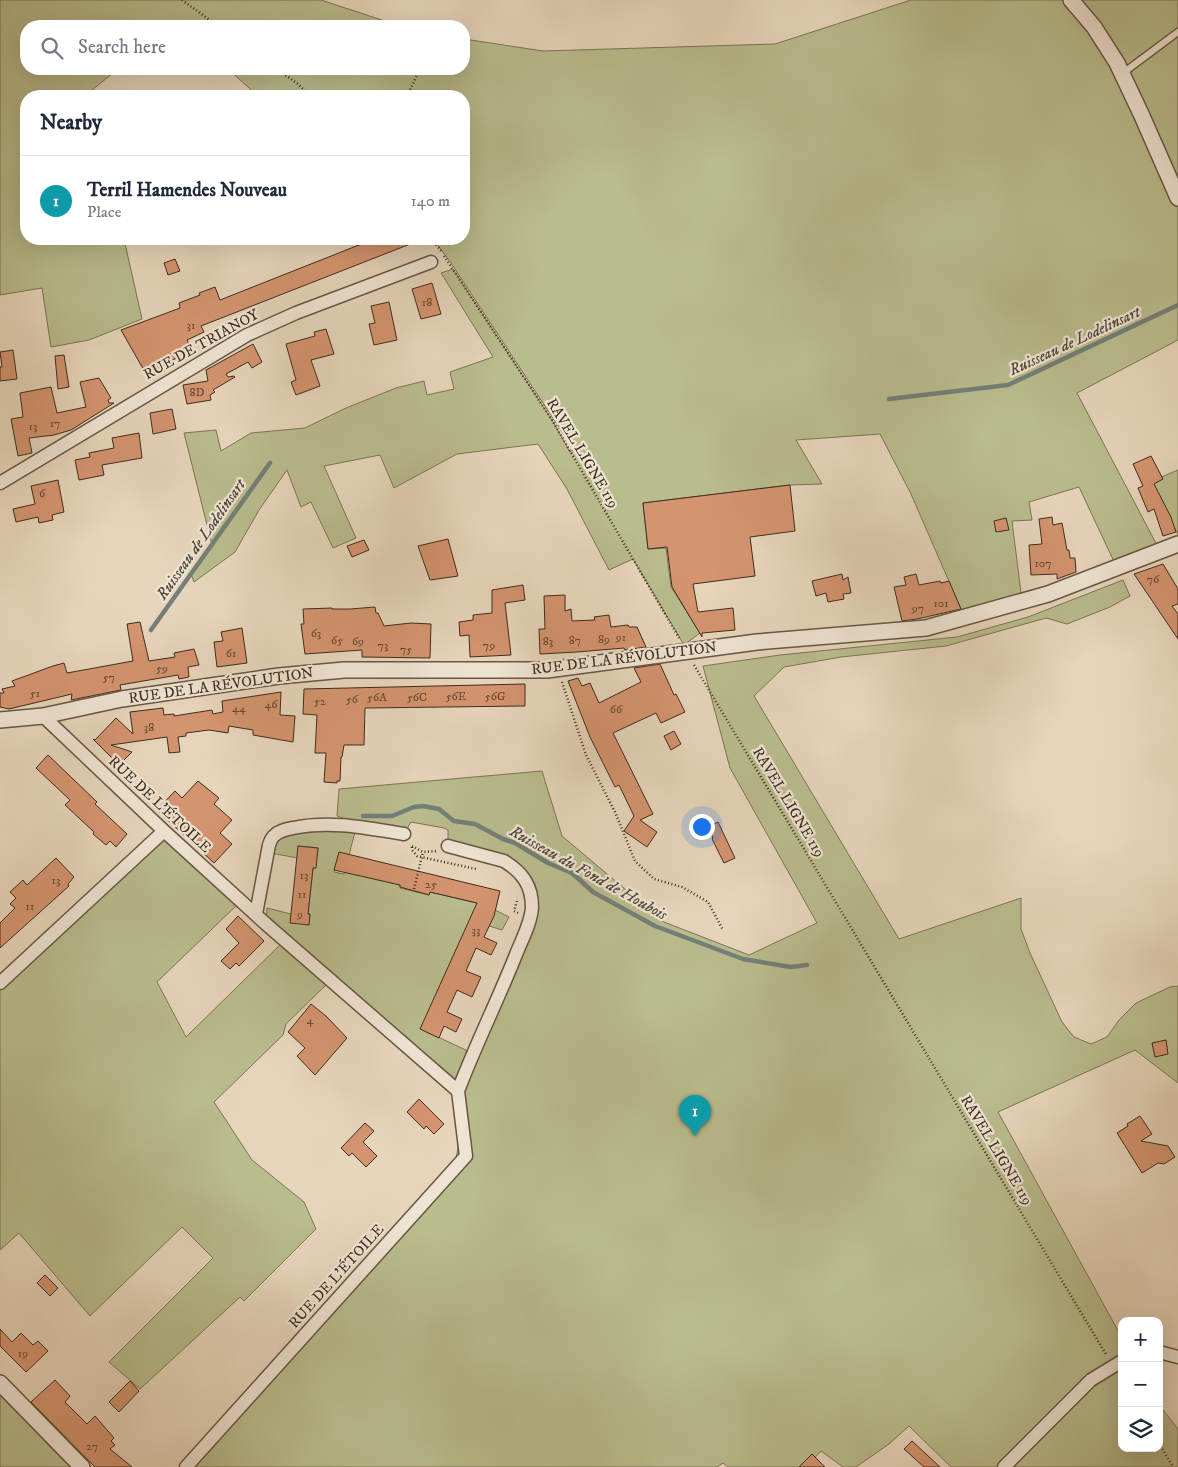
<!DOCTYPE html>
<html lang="en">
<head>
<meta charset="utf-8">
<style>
  :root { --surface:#fff; --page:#f2f2f3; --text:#1f2937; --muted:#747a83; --line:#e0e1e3; --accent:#8f2418 }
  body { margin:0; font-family:"IM FELL DW Pica",serif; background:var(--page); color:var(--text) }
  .controls { position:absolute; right:15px; bottom:15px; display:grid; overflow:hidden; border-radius:10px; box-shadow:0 5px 20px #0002 }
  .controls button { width:45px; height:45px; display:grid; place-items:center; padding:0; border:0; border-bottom:1px solid var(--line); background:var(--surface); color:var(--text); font:25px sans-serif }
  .you { position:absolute; left:701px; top:826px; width:18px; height:18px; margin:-12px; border:4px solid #fff; border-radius:50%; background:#1a73e8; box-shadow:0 0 0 8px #1a73e833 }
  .badge { display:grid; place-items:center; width:32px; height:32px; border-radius:50%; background:var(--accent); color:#fff; font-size:16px; font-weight:700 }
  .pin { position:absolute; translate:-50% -41px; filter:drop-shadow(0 1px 2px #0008) }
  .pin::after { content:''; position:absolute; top:26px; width:18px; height:15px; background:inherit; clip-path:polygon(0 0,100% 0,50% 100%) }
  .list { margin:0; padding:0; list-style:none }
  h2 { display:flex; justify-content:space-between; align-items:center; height:65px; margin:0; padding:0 20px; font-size:21px }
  h2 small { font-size:16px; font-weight:400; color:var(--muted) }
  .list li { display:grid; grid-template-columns:32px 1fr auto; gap:15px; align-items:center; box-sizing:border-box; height:90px; padding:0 20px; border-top:1px solid var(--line) }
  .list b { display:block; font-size:19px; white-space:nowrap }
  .list p { margin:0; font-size:16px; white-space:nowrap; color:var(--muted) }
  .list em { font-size:16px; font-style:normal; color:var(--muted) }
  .icon { flex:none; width:28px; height:28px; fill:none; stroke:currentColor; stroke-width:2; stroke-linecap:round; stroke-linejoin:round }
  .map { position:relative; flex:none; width:1178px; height:1467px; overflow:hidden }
  .search { position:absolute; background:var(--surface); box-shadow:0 5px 20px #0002; left:20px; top:20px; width:450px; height:55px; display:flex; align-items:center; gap:12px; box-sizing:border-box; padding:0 18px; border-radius:20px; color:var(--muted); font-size:19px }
  .panel { position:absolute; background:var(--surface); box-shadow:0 5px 20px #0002; left:20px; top:90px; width:450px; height:155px; border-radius:20px }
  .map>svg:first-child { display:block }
</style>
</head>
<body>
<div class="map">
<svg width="1178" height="1467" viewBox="0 0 1178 1467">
  <rect width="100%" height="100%" fill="#e7d5bb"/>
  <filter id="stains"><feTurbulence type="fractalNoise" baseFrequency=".004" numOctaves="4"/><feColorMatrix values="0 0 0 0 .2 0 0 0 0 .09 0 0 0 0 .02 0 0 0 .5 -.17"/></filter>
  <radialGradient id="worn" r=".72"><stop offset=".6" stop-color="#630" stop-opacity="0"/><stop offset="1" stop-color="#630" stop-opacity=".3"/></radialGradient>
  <path fill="#b9bc8d" stroke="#7c7455" d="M0 0H321L400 26H26V69H118L92 90 93 96H26V239H124L142 319 89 340 51 347 42 288 0 295Z
    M911 0H1178V340L1077 393 1160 551 1117 568 1079 487 1029 502 1032 520 1012 521 1022 601 966 616 961 609 911 494 880 434 796 440 822 484 789 485 643 503 648 549 666 548 671 587 700 633 684 645 633 559 609 570 567 489 538 444 457 454 394 488 380 455 324 466 356 538 333 548 311 502 301 507 287 470 259 510 235 552 194 582 191 574 212 545 184 433 216 430 221 451 251 433 305 428 346 408 396 388 424 381 427 395 454 389 450 372 493 357 441 273 453 269 552 420 570 452 576 448 564 435 451 263 433 239H464V96H258L228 69H464V39L543 51 775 44Z
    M1178 470V535L1152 481Z
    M1123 580 1130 596 1110 607 1067 624 1046 618 946 646 841 657 784 667 754 696 899 939 1021 898V929L1030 953 1062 1022 1074 1037 1091 1044 1107 1037 1119 1020 1136 1003 1170 987 1178 986V1083L1135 1050 998 1112 1122 1338V1448H1159V1405L1178 1429V1467H951L909 1426 889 1444 856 1467H843L821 1451 806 1467H728L723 1463 717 1467H179L291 1340 456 1159 464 1113 457 1091 266 924 267 908 291 914 309 924 310 914H308L314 858H317L318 848 299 846 297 858 271 853 279 838 319 829 355 832 349 855 339 853 334 872 344 874 345 872 400 885V888L429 895 430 892 485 905 509 917 502 930 489 926 421 1029 472 1053 530 915 524 873 448 846V830L444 828 411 822 404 834 369 828 337 816 339 789 542 771 562 836 664 922 749 955 817 923 730 768 703 666 780 655 957 637 1028 617Z
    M164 836 238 904 157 982 186 1037 283 942 329 982 286 1024 283 1035 214 1102 252 1160 304 1202 316 1229 244 1301 240 1297 140 1389 109 1362 213 1258 182 1227 90 1316 19 1233 0 1250V990Z
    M0 1389 75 1467H0Z"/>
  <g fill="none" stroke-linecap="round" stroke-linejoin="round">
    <path stroke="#747f79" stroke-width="4.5" d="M889 399 1008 385 1178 305
      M151 630 270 463
      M363 816H392L414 807 423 806 439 809 454 821 475 824 503 839 515 843 548 863 572 873 593 892 655 926 743 959 791 967 807 965"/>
  </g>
  <path fill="#d4946f" stroke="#3e2c1d" d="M374 239H423L201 326 204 332 187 340 192 350 171 361 174 366 149 379 121 330 180 308 179 303 200 295 199 293 215 287 220 300Z
    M175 259 180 271 168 275 164 263Z
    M432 283 441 314 421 319 412 289Z
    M389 302 397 340 374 345 369 324 375 323 371 306Z
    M326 329 334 354 311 360 320 386 296 395 291 382 296 380 286 344 315 336 314 332Z
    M253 344 262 362 252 368 248 362 226 374 228 377 234 376 235 377 213 390 215 392 210 395 211 400 187 404 183 385 208 381 206 370Z
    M13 350 17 379 0 381V367H2L0 352Z
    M64 355 69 387 58 389 55 356Z
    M99 378 111 398 108 400 109 403H114L71 430 54 435 29 438 32 453 18 456 11 419 23 417 20 393 51 387 57 413 86 407 80 382Z
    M172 409 176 429 153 434 150 413Z
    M139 433 142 458 102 465 104 475 79 480 75 460 90 457 89 453 114 448 112 438Z
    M1151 456 1163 479 1154 484 1171 517 1176 532 1163 536 1154 509 1148 512 1138 488 1143 486 1133 464Z
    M58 480 64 512 52 515 53 520 39 523 38 517 16 522 13 509 35 504 31 486Z
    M790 485 795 531 750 537 755 576 693 584 698 612 733 608 735 630 702 633V637L672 587 667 547 648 549 643 503Z
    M1052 517 1053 525 1062 523 1067 550H1069L1070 558H1075L1076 572 1057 579V574L1031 575 1029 545 1042 544 1039 519Z
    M1006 518 1009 530 996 532 994 521Z
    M448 539 458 576 430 580 418 546Z
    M364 540 369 550 352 557 347 546Z
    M1163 564 1178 589V604L1172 606 1178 614V639L1134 574Z
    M842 574 843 580 848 577 851 593 843 594 844 599 828 602 826 593 816 596 812 581Z
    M916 574 919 585 940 581 941 583 949 581 961 609 917 619 902 621 894 587 906 585 904 577Z
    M523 585 525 600 505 603 511 655 470 657 469 635 460 636 459 622 473 620V615L492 613V590Z
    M565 595V611L571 609 572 621 595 620 594 617 609 615 611 627 628 625 629 627H637L646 647 625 650 624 648 577 652 540 654 539 629H545L544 596Z
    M375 607 376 613H378L384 626 411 623 431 624 430 658 362 657V650L305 654 301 624H304L303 609 332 608V609H350Z
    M140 622 149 661 175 657 174 653 194 649 199 665 188 667 189 677 179 679 178 675 120 685 121 690 71 700 72 694 9 709 0 707V693H4L2 689 15 686 12 681 53 666 64 663 67 673 133 661 127 624Z
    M242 628 247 663 217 667 214 642 223 641 221 632Z
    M660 664 674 695 676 694 685 712 661 723 656 713 613 733 653 814 640 820 657 832 647 847 624 831 634 816 619 785 615 787 590 737 568 681 578 678 582 686 590 683 599 703 641 682 634 668Z
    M525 684V706L365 708 364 745H344L342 757H341L340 781H337V783L324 782 326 753H315L317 715 303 714 304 689Z
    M281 692 280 715 295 716 293 742 253 735V730L229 726 228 733 209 730 186 733V736L178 737 180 752 169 753 167 737 111 745 132 752 119 765 93 739 95 740 116 718 133 734 130 712 163 708 164 715 174 714V716L212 710 213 714 223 712 222 701Z
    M674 731 681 744 671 750 664 736Z
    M48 755 97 802 95 804 127 834 116 847 110 841 106 845 93 834 94 832 65 805 70 800 36 768Z
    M198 781 219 798 214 804 232 820 220 833 232 844 214 863 157 810 175 791 182 798Z
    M718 822 735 858 724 863 712 839 713 838 708 827Z
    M298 846 318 848 316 868H313L308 914H310L309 925 290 923Z
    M339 852 500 891 494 916 484 937 497 943 491 955 476 948 466 971 481 977 472 997 457 990 447 1012 462 1019 456 1032 444 1026 439 1038 420 1029 477 903 430 892 429 895 400 887V885L334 870Z
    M56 858 74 877 68 884 69 886 0 948V923L15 908 10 904 16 898 10 892 23 880 27 885Z
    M238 916 264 941 239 966 236 963 230 969 221 961 239 943 226 929Z
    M311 1004 326 1016 347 1038 315 1075 297 1056 305 1048 288 1032Z
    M1166 1040 1168 1054 1155 1057 1152 1043Z
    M419 1099 444 1124 434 1134 426 1126 424 1129 407 1112Z
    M1140 1116 1152 1134 1141 1141 1168 1146 1175 1157 1164 1164 1158 1163 1142 1173 1117 1133 1128 1126 1127 1124Z
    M365 1123 374 1131 363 1142 377 1156 366 1167 352 1153 349 1156 341 1148Z
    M45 1275 58 1288 50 1296 37 1283Z
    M0 1329 12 1342 21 1333 33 1345 38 1341 48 1351 26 1372 0 1346Z
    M55 1380 70 1396 65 1402 87 1424 95 1416 114 1438 111 1441 115 1445 110 1449 132 1467H95L31 1402Z
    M130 1381 139 1391 119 1412 109 1402Z
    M912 1441 940 1467H924L904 1449Z
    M812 1454 825 1467H799Z"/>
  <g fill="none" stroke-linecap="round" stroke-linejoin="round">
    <defs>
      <path id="service" d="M1123 73 1178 32"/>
      <path id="minor" d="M0 483 247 335 296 313 431 262
        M43 716 164 831 266 924 458 1091 466 1156 186 1467
        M448 846 504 861C522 872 532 885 532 907 531 924 521 941 515 957 497 1002 475 1046 458 1091
        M256 914 269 845C270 842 272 837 275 835 279 831 287 829 293 828 330 820 367 828 404 834
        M0 983 164 831
        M1159 1352 1178 1357
        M1004 1467 1091 1380"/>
      <path id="tertiary" d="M1071 0 1094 27 1117 63 1142 116 1178 198
        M0 720 43 716 122 699 279 676 344 670H547L757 642 926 628 1048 594 1178 544
        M0 1383 82 1467"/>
    </defs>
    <use href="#service" stroke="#685644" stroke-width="9"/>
    <use href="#minor" stroke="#685644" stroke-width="15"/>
    <use href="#tertiary" stroke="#685644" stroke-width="18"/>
    <path stroke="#3e2c1d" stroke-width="2.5" stroke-dasharray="1 2.5" stroke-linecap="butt" d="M182 0 218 26
      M277 69 298 84 310 96
      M407 96 420 69
      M432 239 441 251
      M444 256 552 420 679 638
      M694 665 1107 1356
      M562 682 586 755 615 812 635 861 654 879 682 887 708 902 723 930
      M412 846 423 852 438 851
      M412 847V850L417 856 476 869
      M414 889 423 852
      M517 901 514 911 518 913
      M1159 1443 1173 1467"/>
    <use href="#service" stroke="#efe4d3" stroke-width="6"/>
    <use href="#minor" stroke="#efe4d3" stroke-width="12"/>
    <use href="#tertiary" stroke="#efe4d3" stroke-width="15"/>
    <defs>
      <path id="minor-bridge" d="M1091 1380 1122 1361"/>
    </defs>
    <use href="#minor-bridge" stroke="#685644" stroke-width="15" stroke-linecap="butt"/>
    <use href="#minor-bridge" stroke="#efe4d3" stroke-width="12"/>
  </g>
  <g text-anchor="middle" stroke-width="4.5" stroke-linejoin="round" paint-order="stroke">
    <g font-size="12" fill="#644632">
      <text x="427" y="306">18</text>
      <text x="191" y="329">31</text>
      <text x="197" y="396">8D</text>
      <text x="55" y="427">17</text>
      <text x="33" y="430">13</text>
      <text x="42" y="497">6</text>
      <text x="1043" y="567">107</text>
      <text x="1153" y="583">76</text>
      <text x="941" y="607">101</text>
      <text x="918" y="612">97</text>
      <text x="316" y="637">63</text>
      <text x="621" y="641">91</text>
      <text x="604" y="643">89</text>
      <text x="337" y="644">65</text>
      <text x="575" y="644">87</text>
      <text x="358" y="645">69</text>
      <text x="548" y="645">83</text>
      <text x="383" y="649">73</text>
      <text x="489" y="649">79</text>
      <text x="406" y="653">75</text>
      <text x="231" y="657">61</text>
      <text x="162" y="672">59</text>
      <text x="109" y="681">57</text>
      <text x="35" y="697">51</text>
      <text x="456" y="700">56E</text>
      <text x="495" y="700">56G</text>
      <text x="377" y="701">56A</text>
      <text x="417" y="701">56C</text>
      <text x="352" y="703">56</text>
      <text x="320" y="705">52</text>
      <text x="271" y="708">46</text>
      <text x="239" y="712">44</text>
      <text x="616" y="713">66</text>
      <text x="149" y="731">38</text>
      <text x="304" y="879">13</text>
      <text x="56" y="884">13</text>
      <text x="431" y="888">25</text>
      <text x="302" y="898">11</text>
      <text x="30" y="910">11</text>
      <text x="300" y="918">9</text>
      <text x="476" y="934">33</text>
      <text x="310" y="1024">4</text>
      <text x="23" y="1357">19</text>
      <text x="92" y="1450">27</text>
    </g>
    <g font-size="15" fill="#3e2c1d" stroke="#efe4d3">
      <text transform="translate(201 344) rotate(-29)" y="5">RUE DE TRIANOY</text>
      <text transform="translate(583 453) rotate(59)" y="5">RAVEL LIGNE 119</text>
      <text transform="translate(624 658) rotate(-7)" y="5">RUE DE LA RÉVOLUTION</text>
      <text transform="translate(221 685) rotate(-8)" y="5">RUE DE LA RÉVOLUTION</text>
      <text transform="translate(789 802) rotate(59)" y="5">RAVEL LIGNE 119</text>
      <text transform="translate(160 804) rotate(43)" y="5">RUE DE L'ÉTOILE</text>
      <text transform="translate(997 1150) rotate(59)" y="5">RAVEL LIGNE 119</text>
      <text transform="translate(336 1276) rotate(-48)" y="5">RUE DE L'ÉTOILE</text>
    </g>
    <g font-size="16" font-style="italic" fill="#50483c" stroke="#efe4d3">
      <text transform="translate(1074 340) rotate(-25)" y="6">Ruisseau de Lodelinsart</text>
      <text transform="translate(200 539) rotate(-55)" y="6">Ruisseau de Lodelinsart</text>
      <text transform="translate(589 872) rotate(29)" y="6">Ruisseau du Fond de Houbois</text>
    </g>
  </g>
  <rect width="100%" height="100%" filter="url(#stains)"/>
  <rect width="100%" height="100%" fill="url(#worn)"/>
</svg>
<div class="controls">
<button>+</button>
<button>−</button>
<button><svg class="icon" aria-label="layers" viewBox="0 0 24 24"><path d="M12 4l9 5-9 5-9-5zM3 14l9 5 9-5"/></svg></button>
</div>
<div class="you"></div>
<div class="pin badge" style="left:695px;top:1136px;background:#0f9aa8">1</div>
<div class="search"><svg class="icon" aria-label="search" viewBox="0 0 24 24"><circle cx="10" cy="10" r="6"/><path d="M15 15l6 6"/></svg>Search here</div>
<section class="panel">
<h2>Nearby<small></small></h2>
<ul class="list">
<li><span class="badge" style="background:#0f9aa8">1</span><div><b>Terril Hamendes Nouveau</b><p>Place</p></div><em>140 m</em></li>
</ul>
</section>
</div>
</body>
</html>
